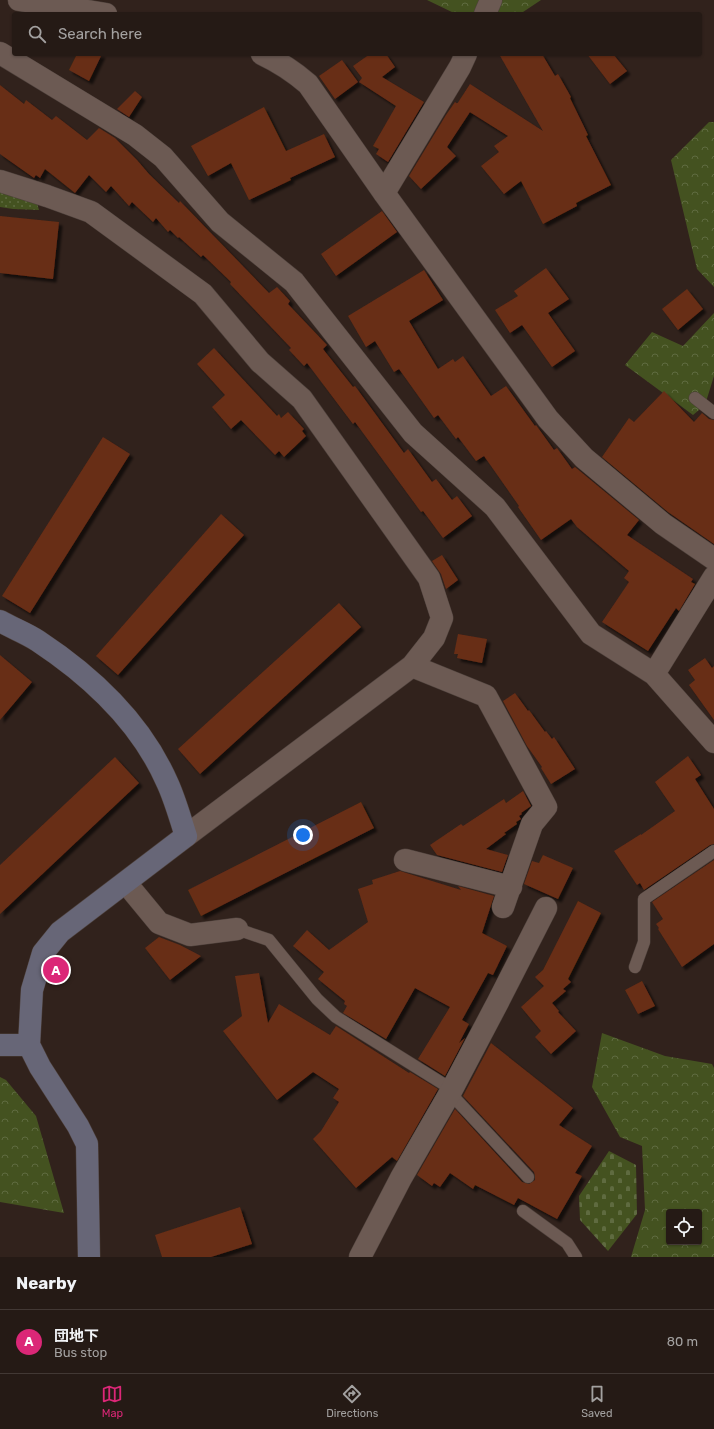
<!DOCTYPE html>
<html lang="en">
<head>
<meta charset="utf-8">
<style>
  :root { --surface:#251a15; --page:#312722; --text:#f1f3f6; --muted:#a3a1a0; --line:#423834; --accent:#db2777 }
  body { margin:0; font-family:Rubik,"Noto Sans JP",sans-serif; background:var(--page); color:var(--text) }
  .controls { position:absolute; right:12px; bottom:12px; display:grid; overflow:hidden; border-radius:4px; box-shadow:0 1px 3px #0004 }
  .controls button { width:36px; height:36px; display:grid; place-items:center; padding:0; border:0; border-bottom:1px solid var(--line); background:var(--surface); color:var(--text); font:20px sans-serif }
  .you { position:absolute; left:303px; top:835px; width:14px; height:14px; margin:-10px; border:3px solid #fff; border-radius:50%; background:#1a73e8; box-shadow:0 0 0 6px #1a73e833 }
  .badge { display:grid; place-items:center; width:26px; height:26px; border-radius:50%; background:var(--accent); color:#fff; font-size:13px; font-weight:700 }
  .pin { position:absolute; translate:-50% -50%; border:2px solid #fff; box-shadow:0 1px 4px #0006 }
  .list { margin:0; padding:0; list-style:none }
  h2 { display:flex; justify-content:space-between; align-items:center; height:52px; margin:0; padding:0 16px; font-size:17px }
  h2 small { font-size:13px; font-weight:400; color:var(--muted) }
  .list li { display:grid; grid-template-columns:26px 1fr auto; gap:12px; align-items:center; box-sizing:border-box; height:64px; padding:0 16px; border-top:1px solid var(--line) }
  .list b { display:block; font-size:15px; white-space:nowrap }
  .list p { margin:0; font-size:13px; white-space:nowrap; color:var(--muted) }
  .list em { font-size:13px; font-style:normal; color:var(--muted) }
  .icon { flex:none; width:22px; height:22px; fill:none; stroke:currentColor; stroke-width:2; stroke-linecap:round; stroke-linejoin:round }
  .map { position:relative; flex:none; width:714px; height:1257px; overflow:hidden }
  .search { position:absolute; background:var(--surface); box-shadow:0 1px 3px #0004; left:12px; right:12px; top:12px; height:44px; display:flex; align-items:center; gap:10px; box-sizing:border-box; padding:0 14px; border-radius:4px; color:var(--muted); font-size:15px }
  .sheet { height:116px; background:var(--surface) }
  nav { display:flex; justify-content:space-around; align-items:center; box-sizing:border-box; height:56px; border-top:1px solid var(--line); background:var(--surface); font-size:11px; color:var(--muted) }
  nav a { display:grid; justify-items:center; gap:2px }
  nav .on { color:var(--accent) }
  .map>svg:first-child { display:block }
</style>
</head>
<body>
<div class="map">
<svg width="714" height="1257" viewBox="0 0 714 1257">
  <defs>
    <pattern id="grass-dots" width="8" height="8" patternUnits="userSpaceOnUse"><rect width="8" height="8" fill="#445220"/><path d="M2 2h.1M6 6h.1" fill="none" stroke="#5f6b40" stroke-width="1.8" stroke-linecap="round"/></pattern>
    <pattern id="forest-crowns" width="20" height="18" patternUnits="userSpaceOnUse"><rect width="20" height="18" fill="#445220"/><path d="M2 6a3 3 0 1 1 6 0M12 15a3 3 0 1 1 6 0" fill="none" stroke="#5f6b40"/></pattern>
    <pattern id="cemetery-stones" width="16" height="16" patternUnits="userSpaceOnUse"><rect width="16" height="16" fill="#445220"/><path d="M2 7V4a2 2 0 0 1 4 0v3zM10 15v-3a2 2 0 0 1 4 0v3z" fill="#5f6b40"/></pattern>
    <filter id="shadow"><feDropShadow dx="3.5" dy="3.5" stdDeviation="1" flood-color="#0009"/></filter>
  </defs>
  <rect width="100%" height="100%" fill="#31221c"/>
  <path fill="url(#grass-dots)" d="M0 188 36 200 39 210 13 209 0 207Z"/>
  <path fill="url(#forest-crowns)" fill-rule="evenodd" d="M427 0H541L520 14H456Z
    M709 122H714V287L697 269 671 160Z
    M714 313V376L705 405 693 415 625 365 652 332 683 346Z
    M602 1033 665 1056 712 1064 714 1068V1257H631L645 1210 642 1146 620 1137 592 1087ZM669 1212H699V1242H669Z
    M0 1077 6 1080 36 1116 64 1213 0 1202Z"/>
  <path fill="url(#cemetery-stones)" d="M609 1151 636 1165 637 1214 608 1251 580 1220 579 1196Z"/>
  <path fill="#682d15" filter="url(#shadow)" d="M77 54H102L89 81 69 70Z
    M370 54H386L395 67 382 77 424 102 388 162 376 154 379 149 373 146 396 106 359 82 362 78 353 66Z
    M499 54H542L555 76 558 74 571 97 570 98 588 135 586 136 611 185 576 203 577 206 543 224 521 181 504 194 481 166 499 152 494 146 508 136 457 104 470 84 543 131Z
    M587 54H613L627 71 610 84Z
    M342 60 358 82 335 99 319 76Z
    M0 85 24 104 26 100 52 120 56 116 87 140 99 128 115 138 137 160 149 174 179 203 180 201 269 293 277 287 290 301 288 304 327 345 323 349 353 387 355 386 404 453 408 449 432 482 436 479 452 500 457 496 472 516 443 538 423 511 421 512 355 422 353 424 307 363 304 366 289 350 291 348 230 284 231 282 203 255 201 257 179 237 178 238 170 230 168 232 156 218 153 222 132 202 129 206 111 186 106 192 89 175 75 193 45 169 40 178 36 175 34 178 0 154Z
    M135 91 142 97 129 117 117 109Z
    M455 102 470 112 447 147 456 156 421 189 409 176 446 115Z
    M264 107 286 151 324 134 335 157 290 178 291 180 249 200 231 163 208 176 191 146Z
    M382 211 397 232 336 276 321 254Z
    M0 216 59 222 53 279 0 273Z
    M546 268 569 299 548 313 575 351 552 367 522 325 510 333 495 310 518 296 514 291Z
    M424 270 443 300 409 321 438 369 453 359 455 362 463 356 491 396 506 386 535 426 536 425 554 450 557 448 572 469 575 467 639 520 627 535 693 579 691 582 695 584 679 611 676 608 648 651 602 622 629 582 624 578 629 571 577 527 571 519 541 540 518 507 519 506 484 456 476 461 458 437 456 439 438 415 434 418 399 369 394 372 375 341 366 347 348 316Z
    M687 289 703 309 678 330 662 309Z
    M214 348 277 416 279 414 281 418 288 412 304 429 302 431 306 436 284 457 279 451 275 455 241 420 231 429 212 407 225 395 197 364Z
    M664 391 694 422 702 413 709 419 714 420V544L668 512 602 457 629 418 634 422Z
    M103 437 130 454 30 613 2 596Z
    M221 514 244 535 118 675 96 656Z
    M442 555 458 580 446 589 441 574 432 561Z
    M339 603 361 627 200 774 178 749Z
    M458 634 487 639 482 663 457 658 458 654H454Z
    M0 655 32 682 0 720Z
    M705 658 712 668 714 666V720L689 685 695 680 688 670Z
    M515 693 528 711 529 710 545 732 546 731 552 739 554 737 575 769 551 784 541 768 542 767 527 746 503 701Z
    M688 756 701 775 695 779 714 809V844L710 845 644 890 640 883 637 885 614 851 641 834V835L675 811 655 782Z
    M115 757 139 783 0 914V865Z
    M523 791 531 806 521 813 522 814 519 816 521 819 516 822 517 824 504 833 506 834 486 849 508 855 502 872 437 855 430 845 461 824 463 826 504 799 506 803Z
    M361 802 374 828 201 916 188 890Z
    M543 855 573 868 558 899 524 884 532 861 539 863Z
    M714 860V944L682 967 658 929 659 928 656 924 663 919 652 902Z
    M400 871 461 890 458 886 494 896 482 933 507 946 493 975 488 973 462 1020 469 1024 459 1043 465 1038 445 1076 418 1059 450 1007 415 988 386 1039 343 1013 347 1006 344 1004 345 1001 318 979 324 972 293 946 307 930 329 950 368 922 358 889 373 884 372 880Z
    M578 901 601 913 568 979 571 982 563 989 566 991 552 1003 559 1011 558 1012 576 1031 551 1054 535 1037 541 1031 521 1007 544 986 535 977 543 970Z
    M159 937 180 945 201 956 170 980 145 948Z
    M259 973 268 1023 279 1004 330 1035 336 1026 409 1073 410 1072 438 1089 397 1161 392 1157 356 1188 313 1139 321 1131 339 1102 333 1098 339 1089 313 1072 277 1100 223 1031 242 1016 235 976Z
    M642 981 655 1006 638 1014 625 990Z
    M491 1043 573 1108 559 1125 592 1146 575 1173 582 1176 557 1219 518 1198 514 1205 475 1185 473 1189 450 1173 440 1187 434 1183 432 1186 417 1175 455 1109 522 1182 529 1184 535 1180V1176L534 1172 463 1096Z
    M240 1207 252 1244 211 1257H162L155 1235Z"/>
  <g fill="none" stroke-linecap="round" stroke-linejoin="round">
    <defs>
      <path id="lane" d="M695 398 714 413
        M237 929 269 940 317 999 336 1017 445 1085 450 1093 528 1177
        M635 967 644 942V899L714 851
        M523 1211 567 1243 576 1257"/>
      <path id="street" d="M19 0 106 14
        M485 14 491 0
        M0 53 135 135 163 157 220 222 294 282 413 433 495 507 591 634 654 674 714 742
        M262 54C279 62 293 71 308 84L384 193 548 419 584 458 663 524 714 559
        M0 181 47 196 91 212 203 294 260 362 302 399 429 578 442 618 434 638 412 666 186 836
        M384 193 460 67 466 54
        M412 666 486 696 546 807 532 824 503 907
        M654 674 714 577
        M405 860 511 887
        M126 883 159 923 190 935 237 929
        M360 1257 401 1178 450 1093 498 1002 546 908"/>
      <path id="secondary" d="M0 621C12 628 26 633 38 641 91 676 141 723 167 782 175 799 180 818 186 836L60 932 43 953 32 990 29 1045 40 1067 78 1126 87 1144 89 1257
        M0 1045H29"/>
    </defs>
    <use href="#lane" stroke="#4d403b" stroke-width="13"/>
    <use href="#street" stroke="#4d403b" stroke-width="23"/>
    <use href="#secondary" stroke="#4d403b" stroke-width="23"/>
    <use href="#lane" stroke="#6c5a53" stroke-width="12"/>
    <use href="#street" stroke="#6c5a53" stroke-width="22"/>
    <use href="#secondary" stroke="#676677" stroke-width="22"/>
  </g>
</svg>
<div class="controls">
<button><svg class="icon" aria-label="locate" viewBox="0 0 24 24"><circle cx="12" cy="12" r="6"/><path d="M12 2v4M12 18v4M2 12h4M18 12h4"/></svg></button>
</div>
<div class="you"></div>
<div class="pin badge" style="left:56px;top:970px">A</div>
<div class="search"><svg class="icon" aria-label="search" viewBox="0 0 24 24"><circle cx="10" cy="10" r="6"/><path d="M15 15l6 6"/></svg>Search here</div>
</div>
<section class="sheet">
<h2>Nearby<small></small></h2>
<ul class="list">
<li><span class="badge">A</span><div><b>団地下</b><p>Bus stop</p></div><em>80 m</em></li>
</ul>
</section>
<nav>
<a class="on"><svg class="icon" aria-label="map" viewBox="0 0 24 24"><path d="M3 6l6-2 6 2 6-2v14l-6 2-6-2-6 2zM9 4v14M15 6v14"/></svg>Map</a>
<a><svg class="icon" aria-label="directions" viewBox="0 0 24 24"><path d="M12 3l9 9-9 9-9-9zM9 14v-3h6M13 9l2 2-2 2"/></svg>Directions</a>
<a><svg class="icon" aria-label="saved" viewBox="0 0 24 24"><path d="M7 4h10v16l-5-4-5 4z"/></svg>Saved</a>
</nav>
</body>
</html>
